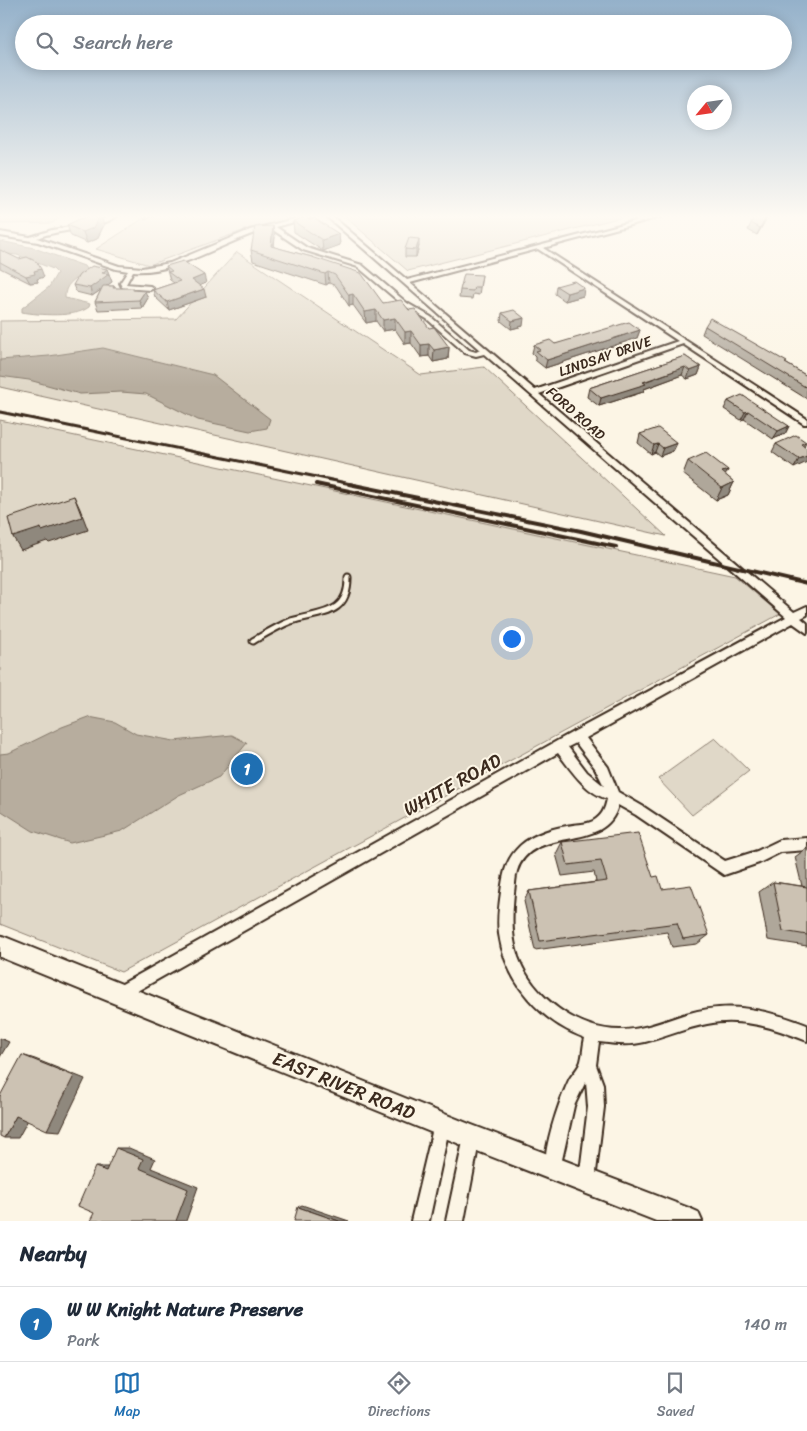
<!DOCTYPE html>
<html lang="en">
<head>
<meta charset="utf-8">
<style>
  :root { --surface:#fff; --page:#f6f6f7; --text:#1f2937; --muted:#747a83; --line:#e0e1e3; --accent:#1f6fb2 }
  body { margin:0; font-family:Sriracha,sans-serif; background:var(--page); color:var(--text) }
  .compass { position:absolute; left:687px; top:85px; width:45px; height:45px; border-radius:50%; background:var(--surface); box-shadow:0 2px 12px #0003; rotate:241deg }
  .you { position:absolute; left:511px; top:638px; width:18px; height:18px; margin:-12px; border:4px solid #fff; border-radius:50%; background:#1a73e8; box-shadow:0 0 0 8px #1a73e833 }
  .badge { display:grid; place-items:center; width:32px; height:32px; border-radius:50%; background:var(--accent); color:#fff; font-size:16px; font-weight:700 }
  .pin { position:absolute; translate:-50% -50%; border:2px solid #fff; box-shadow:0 1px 5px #0006 }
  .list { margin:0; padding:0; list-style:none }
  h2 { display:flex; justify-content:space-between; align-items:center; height:65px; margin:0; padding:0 20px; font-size:21px }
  h2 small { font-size:16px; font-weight:400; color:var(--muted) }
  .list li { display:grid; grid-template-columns:32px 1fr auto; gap:15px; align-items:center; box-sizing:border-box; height:75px; padding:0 20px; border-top:1px solid var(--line) }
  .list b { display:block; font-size:19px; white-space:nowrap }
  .list p { margin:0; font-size:16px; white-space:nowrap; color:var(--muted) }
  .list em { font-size:16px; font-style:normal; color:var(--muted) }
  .icon { flex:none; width:28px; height:28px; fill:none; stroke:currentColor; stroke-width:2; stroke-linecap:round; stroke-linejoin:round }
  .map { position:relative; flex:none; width:807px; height:1221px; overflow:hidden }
  .search { position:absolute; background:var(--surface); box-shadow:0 2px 12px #0003; left:15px; right:15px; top:15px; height:55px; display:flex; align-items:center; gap:12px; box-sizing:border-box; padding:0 18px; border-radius:28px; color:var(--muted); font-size:19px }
  .sheet { height:140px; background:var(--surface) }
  nav { display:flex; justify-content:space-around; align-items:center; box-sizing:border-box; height:70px; border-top:1px solid var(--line); background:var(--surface); font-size:14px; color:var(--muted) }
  nav a { display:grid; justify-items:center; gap:2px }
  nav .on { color:var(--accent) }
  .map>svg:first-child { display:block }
</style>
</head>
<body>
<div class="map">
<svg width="807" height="1221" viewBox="0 0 807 1221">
  <rect width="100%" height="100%" fill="#fcf5e5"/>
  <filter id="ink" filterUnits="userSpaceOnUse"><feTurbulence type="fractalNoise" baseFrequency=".02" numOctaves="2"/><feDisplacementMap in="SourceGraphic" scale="10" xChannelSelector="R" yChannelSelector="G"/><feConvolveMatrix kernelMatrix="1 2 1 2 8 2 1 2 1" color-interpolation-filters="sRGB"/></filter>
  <g filter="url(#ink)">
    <path fill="#e0d8c8" stroke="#8e8173" d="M0 216H61L53 223 0 224Z
      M159 216H314L250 228 149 265 96 249 144 218Z
      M344 216H626L408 271Z
      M237 252 421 375 484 367 666 536 0 387V321L176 319Z
      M0 420 735 576 780 614 121 972 0 924Z
      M715 738 749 771 692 815 658 779Z"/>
    <path fill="#b7ad9e" stroke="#85796b" d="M0 241 34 248 84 266 86 269 85 272C75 279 64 284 65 298L90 304 89 307C75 318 39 315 22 312V308L49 287 57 273 53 269 17 255 0 253Z
      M103 348 213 375 270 419 267 428 250 431 198 420 146 394 121 392 80 394 29 380 0 376V360L49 356Z
      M89 717 115 722 136 734 174 741 232 735 247 743 219 777 179 795 122 831 70 843 33 831 0 810V754L9 753 62 727Z"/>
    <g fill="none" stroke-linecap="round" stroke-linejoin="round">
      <defs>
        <path id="service" d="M253 641C265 634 278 626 291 621 320 612 349 616 348 577"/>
        <path id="minor" d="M110 216H117C94 232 62 228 37 238L119 266 142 268 170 263 250 230 306 216H316L276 227 307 248 362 265 407 303 431 317 469 350 476 352 480 350 326 216H332L407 280 654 216H664L543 248 807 419V424H804L683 344 539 394 794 612 807 606V615L801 618 807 623V633L793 623 586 738 608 767 618 792 644 807 725 861 757 851 780 840 807 838V850L781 852 759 863 724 875 636 815 618 805C606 855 533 823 517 871 515 878 515 886 514 893 512 915 511 936 518 957 533 997 577 1030 620 1030 643 1030 664 1021 686 1014 730 1001 765 1009 807 1025V1041C775 1028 742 1017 707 1024 685 1028 666 1037 645 1042 629 1046 615 1044 599 1042L596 1065 603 1084 604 1107 595 1180 593 1186 587 1188 581 1186 579 1180 588 1107 586 1081 574 1106 559 1173 553 1175 547 1173C540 1155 560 1099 569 1080 572 1074 579 1068 581 1061 583 1054 583 1045 585 1038 540 1021 506 983 499 934 497 920 499 906 501 892 503 877 505 862 516 850 528 836 549 829 567 826 575 824 585 825 593 821 602 816 605 809 607 799 584 791 572 771 558 753L123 999 118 1001 113 999 111 994 113 989 573 732 786 617 484 354 476 356 465 353 427 319 403 305 358 267 303 250 270 228C228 239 177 275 133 271L126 284 150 286 153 288 150 290 124 288 122 287 120 283 128 271 116 269 38 242 0 236V232L30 237 52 230 93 223ZM538 249 678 341 535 390 410 283ZM576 743 595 768 604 786 587 772 568 747Z
          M442 1116 448 1118 450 1124 429 1221H411L434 1124 436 1118Z
          M472 1129 478 1131 480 1137 464 1221H446L464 1137 466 1131Z"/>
        <path id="secondary" d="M0 935 472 1125 689 1208 698 1212 702 1221H656L472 1149 0 957Z"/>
      </defs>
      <use href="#service" stroke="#3b2a1e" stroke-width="9"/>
      <use href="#minor" stroke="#3b2a1e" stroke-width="4"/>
      <use href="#secondary" stroke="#3b2a1e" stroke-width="4"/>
      <use href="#service" stroke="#fcf5e5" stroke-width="5"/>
      <use href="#minor" fill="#fcf5e5" fill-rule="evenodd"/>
      <use href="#secondary" fill="#fcf5e5" fill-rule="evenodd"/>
      <path stroke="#3b2a1e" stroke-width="3" d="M0 412 356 485
        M316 484 320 485"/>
      <path stroke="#3b2a1e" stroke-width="4" d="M316 484 616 547
        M349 484 581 531 807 584"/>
    </g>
    <path fill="#afa79a" stroke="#3b2a1e" d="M755 216H768L757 235 748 230 751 223Z
      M101 217 104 225 97 239 87 243 71 236 67 225Z
      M293 221 339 234 340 245 323 251 294 232Z
      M275 237 274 247 312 257 383 303 409 310 429 328 449 347 448 359 433 362 429 356 421 357 411 343 405 344 395 329 383 331 376 321 366 323 353 305 349 306 336 286 329 283 326 285 253 261 251 250Z
      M419 246 416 257H405V249Z
      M0 250 44 277 37 279 38 282 30 283 0 268Z
      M166 266 206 283 199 286 206 297 169 310 155 297 153 290 174 283 170 280Z
      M107 269 112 282 106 286H114L115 288 135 290 148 298 142 308 98 310 95 302 101 290 92 296 76 292 73 285Z
      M482 275 479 295 473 294 472 299 459 298 460 290Z
      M556 286 583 296 565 301 555 294Z
      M502 313 523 326 511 329 501 321Z
      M705 326 787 364 807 376V399L702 334Z
      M640 330 637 338 545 368 535 360V356L532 353 534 345 555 344Z
      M685 356 701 367 698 375 687 379 682 375 644 389 643 392 599 406 587 397 589 388Z
      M728 401 789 426 785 434 773 439 744 419 741 420 724 409Z
      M640 434 677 443 673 451 660 456 655 452 651 454 638 443Z
      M806 442 804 446 807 449 794 468 772 452 776 444Z
      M688 461 728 470 725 475 734 482 728 495 716 500 683 474Z
      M562 842 653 877 662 889 709 935 697 944 672 947 667 932 535 950 524 901 529 891 596 882 594 872 562 876 556 854Z
      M807 848V946L768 940 759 892 773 882 802 886 795 857Z"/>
    <path fill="#8f887d" stroke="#3b2a1e" d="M85 216H104L101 217 104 225 97 239 87 243 83 232 87 222Z
      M143 216H155L145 220Z
      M767 216H768L767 218 757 235 760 228Z
      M273 226 275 237 272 257 271 246Z
      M339 234 340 245 323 251 322 240Z
      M419 239V246L416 257V250Z
      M41 269 44 277 37 279 38 282 30 283 26 276 34 271Z
      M107 269 112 282 92 296 90 288 102 273Z
      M328 272 329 283 326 285 325 274Z
      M204 275 206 283 194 288 192 280Z
      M584 288 583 296 565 301 567 293Z
      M204 289 206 297 169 310 167 302Z
      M145 291 148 298 142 308 139 300Z
      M353 294V305L349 306V295Z
      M376 310V321L366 323 365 312Z
      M395 318V329L383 331V320Z
      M524 318 523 326 511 329 512 321Z
      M640 330 637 338 545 368 547 360Z
      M411 331V343L405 344V332Z
      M429 344V356L421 357V345Z
      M449 347 448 359 433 362 434 350Z
      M685 367 682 375 644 389 643 392 599 406 601 398Z
      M701 367 698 375 687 379 690 371Z
      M748 411 744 419 741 420 745 412Z
      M789 426 785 434 773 439 778 431Z
      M677 443 673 451 660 456 663 448Z
      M658 444 655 452 651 454 654 445Z
      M807 456V462L794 468 799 459Z
      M728 470 722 482V472Z
      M734 482 728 495 716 500 722 488Z
      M74 496 80 509 88 530 49 543 47 541 21 550 13 537Z
      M0 1038 9 1042 0 1057Z
      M22 1055 35 1059 85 1079 60 1131 47 1130Z
      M16 1116 29 1118 18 1138H4Z
      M116 1148H129L155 1159 151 1168 198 1187 186 1221H176L139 1168Z
      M95 1167H110L106 1171Z
      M302 1205 349 1221H339L298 1207Z"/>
    <path fill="#ccc2b3" stroke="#3b2a1e" d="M91 216H99L93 228 83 232 67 225 79 219Z
      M755 216H767L760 228 751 223Z
      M306 217 309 219 314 218 339 234 322 240 293 221Z
      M273 226 271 246 312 257 361 273 383 303 401 300 409 310 415 309 429 328 434 327 449 347 434 350 429 344 421 345 411 331 405 332 395 318 383 320 376 310 365 312 353 294 349 295 335 275 328 272 325 274 251 250 255 227Z
      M409 238 419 239 416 250 405 249Z
      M0 250 19 259 27 257 37 262 41 269 34 271 35 274 26 276 0 262Z
      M183 261 204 275 192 280 204 289 167 302 153 290 180 281 168 272 172 271 166 266Z
      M92 266 107 269 102 273 109 274 90 288 73 285 79 275Z
      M464 274 482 275 480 287H474L473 291 460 290Z
      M574 281 584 288 567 293 556 286Z
      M103 286H114L113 288H134L133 290 145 291 139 300 95 302Z
      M514 310 524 318 512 321 502 313Z
      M710 318 787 362 785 363 807 376V388L705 326Z
      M629 322 640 330 547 360 536 351 540 350 534 345 550 340 555 344Z
      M685 356 701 367 690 371 685 367 643 382 646 384 601 398 589 388Z
      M742 395 789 426 778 431 748 411 745 412 728 401Z
      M658 428 677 443 663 448 658 444 654 445 640 434Z
      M796 435 806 442 801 444 807 449V456L799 459 776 444Z
      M706 453 728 470 722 472 734 482 722 488 688 461Z
      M74 496 82 517 42 531 41 528 13 537 8 518Z
      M638 833 653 877 658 876 662 889 691 885 709 935 683 939 677 923 540 941 529 891 607 881 601 861 568 865 562 842Z
      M773 882 807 887V935L783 931Z
      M22 1055 74 1076 47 1130 16 1116 4 1138 0 1136V1096Z
      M116 1148 143 1159 139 1168 188 1189 176 1221H90L94 1213 78 1206 95 1167 106 1171Z
      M298 1207 339 1221H294Z"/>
  </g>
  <linearGradient id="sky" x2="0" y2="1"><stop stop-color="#94b1ca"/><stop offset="0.56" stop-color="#fefaf3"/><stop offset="1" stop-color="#fefaf3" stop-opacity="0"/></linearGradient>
  <rect width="807" height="387" fill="url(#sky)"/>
  <g text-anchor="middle" stroke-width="4" stroke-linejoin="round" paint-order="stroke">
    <g font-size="14" fill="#3b2a1e" stroke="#fcf5e5">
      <text transform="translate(605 356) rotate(-19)" y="5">LINDSAY DRIVE</text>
      <text transform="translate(576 413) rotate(41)" y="5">FORD ROAD</text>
    </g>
    <g font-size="19" fill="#3b2a1e" stroke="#fcf5e5">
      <text transform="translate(452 784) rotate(-29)" y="7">WHITE ROAD</text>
      <text transform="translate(344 1085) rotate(22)" y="7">EAST RIVER ROAD</text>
    </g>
  </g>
</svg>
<svg class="compass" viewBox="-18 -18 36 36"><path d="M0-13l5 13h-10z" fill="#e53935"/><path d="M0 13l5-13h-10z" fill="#747a83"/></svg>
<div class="you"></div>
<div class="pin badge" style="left:247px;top:769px">1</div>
<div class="search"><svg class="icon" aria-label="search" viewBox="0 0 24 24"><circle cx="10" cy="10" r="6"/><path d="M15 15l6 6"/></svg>Search here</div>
</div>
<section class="sheet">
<h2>Nearby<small></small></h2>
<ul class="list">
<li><span class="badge">1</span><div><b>W W Knight Nature Preserve</b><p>Park</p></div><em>140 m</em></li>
</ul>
</section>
<nav>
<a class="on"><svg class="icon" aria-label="map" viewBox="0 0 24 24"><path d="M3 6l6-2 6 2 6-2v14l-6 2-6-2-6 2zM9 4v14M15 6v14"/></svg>Map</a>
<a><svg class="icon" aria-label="directions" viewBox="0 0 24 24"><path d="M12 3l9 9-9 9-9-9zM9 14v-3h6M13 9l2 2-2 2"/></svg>Directions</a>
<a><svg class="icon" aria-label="saved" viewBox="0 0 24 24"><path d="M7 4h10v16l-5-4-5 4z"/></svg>Saved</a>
</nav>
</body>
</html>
